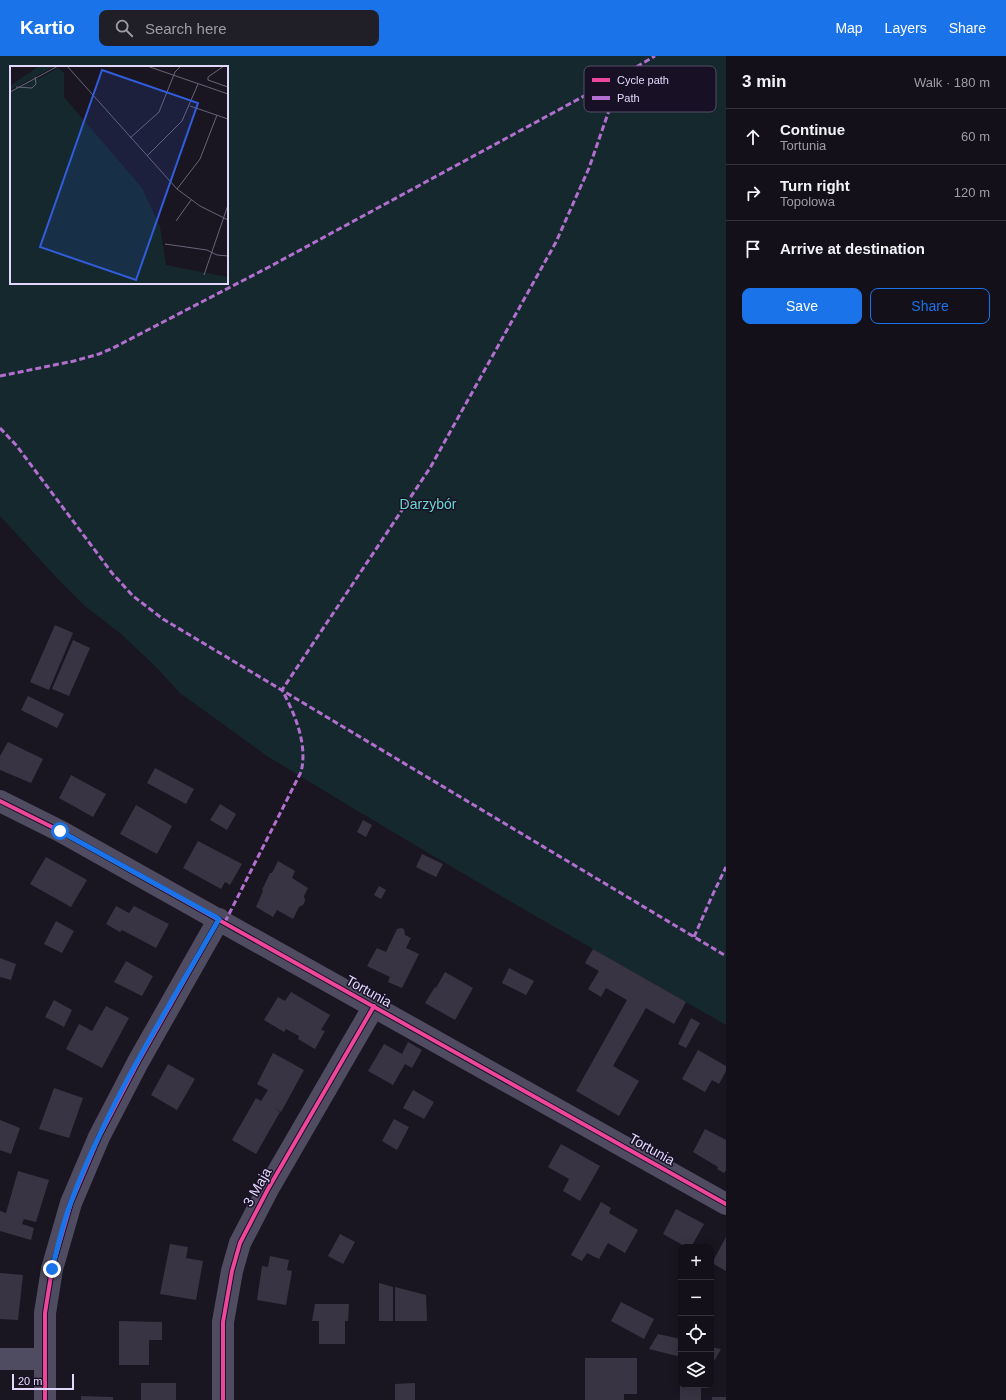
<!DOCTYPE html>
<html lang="en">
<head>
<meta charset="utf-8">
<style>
  :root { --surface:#131019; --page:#201e26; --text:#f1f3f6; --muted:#9d9da2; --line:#323038; --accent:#1a73e8 }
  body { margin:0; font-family:Arial,sans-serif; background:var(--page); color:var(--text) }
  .controls { position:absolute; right:12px; bottom:12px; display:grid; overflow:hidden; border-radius:8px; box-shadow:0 2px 10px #0003 }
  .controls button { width:36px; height:36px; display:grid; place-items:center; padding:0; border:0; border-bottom:1px solid var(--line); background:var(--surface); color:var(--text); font:20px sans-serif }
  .scale { position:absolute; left:12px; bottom:10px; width:62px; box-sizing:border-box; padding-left:4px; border:2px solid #e2d8fc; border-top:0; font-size:11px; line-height:14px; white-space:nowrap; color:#e2d8fc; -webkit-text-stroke:3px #181126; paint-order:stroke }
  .stop { position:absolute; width:12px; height:12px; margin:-9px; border:3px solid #1a73e8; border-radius:50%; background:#fff }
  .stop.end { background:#1a73e8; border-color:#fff; box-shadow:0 1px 4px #0008 }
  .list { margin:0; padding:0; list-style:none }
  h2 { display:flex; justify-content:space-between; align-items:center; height:52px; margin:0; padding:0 16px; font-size:17px }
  h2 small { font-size:13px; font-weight:400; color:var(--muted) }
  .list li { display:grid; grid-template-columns:26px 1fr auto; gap:12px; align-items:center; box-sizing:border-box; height:56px; padding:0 16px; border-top:1px solid var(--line) }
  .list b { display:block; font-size:15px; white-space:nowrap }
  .list p { margin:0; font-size:13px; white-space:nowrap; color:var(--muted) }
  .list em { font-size:13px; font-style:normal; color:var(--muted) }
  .actions { display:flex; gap:8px; padding:12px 16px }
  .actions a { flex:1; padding:9px 0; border:1px solid var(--accent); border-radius:8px; text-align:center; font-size:14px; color:var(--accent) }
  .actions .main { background:var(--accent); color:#fff }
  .icon { flex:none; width:22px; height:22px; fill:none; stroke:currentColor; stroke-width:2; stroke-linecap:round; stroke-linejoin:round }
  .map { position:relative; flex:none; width:726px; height:1344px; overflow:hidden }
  header { display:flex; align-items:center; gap:24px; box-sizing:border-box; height:56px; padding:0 20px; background:var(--accent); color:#fff }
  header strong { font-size:19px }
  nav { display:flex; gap:22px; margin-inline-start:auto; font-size:14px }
  .search { width:280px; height:36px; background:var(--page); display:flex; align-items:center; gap:10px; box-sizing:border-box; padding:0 14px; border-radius:8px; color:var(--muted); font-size:15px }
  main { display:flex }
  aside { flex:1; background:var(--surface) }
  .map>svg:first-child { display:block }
</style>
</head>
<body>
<header>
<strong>Kartio</strong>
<div class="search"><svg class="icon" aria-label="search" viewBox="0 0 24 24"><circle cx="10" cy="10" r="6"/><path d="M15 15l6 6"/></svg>Search here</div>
<nav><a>Map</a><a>Layers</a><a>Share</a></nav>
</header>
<main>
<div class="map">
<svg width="726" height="1344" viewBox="0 0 726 1344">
  <rect width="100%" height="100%" fill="#191621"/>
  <path fill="#15282d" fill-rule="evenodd" d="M0 0H726V969L525 854 361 757 267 700 180 637 154 609 121 578 85 550 57 522 0 460ZM11 11H227V227H11Z"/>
  <path fill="#393443" d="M55 569 73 577 49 634 30 626Z
    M73 584 90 592 69 640 52 633Z
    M28 640 64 658 57 672 21 654Z
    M8 686 43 703 31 727 0 714V700Z
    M155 712 194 733 186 748 147 727Z
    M71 719 106 738 93 761 59 742Z
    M220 748 236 758 227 774 210 764Z
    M136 749 172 770 157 798 120 778Z
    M363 764 372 769 366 781 357 776Z
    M198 785 242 808 230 829 225 826 221 833 183 812Z
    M422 798 443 808 436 821 416 811Z
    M46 801 87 824 71 851 30 828Z
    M278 805 295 815 292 822 308 832 304 840 305 845 303 849 299 851 293 863 277 854 273 861 256 851 263 835 262 834 270 817H272Z
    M379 830 386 834 381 843 374 839Z
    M116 850 129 857 134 850 169 868 156 892 122 874 120 876 106 868Z
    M56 865 74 875 62 897 44 888Z
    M401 872 404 873 405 879 411 882 406 892 419 898 402 932 388 926 390 921 367 910 377 892 386 896 397 873Z
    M593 893 686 946 674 968 646 952 613 1010 639 1025 619 1060 576 1035 627 944 606 932 601 941 588 933 599 915 585 907Z
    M0 902 16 908 11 924 0 921Z
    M126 905 153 920 142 940 114 926Z
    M509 912 534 925 526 939 502 927Z
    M445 916 473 932 455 964 425 947 435 931 436 932Z
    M291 936 330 959 321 974 325 975 315 993 298 983 299 980 286 973 284 976 264 964 278 941 285 945Z
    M54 944 72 954 64 971 45 961Z
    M106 950 129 962 102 1012 66 993 79 968 92 975Z
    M691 962 700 967 686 992 678 988Z
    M408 986 422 994 412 1012 405 1008 393 1029 368 1015 384 988 402 998Z
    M698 994 726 1010V1015L719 1028 712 1024 705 1036 682 1023Z
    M273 997 304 1014 281 1056 275 1052 280 1056 256 1098 232 1084 256 1042 261 1045 268 1034 257 1028Z
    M168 1008 195 1023 177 1054 151 1039Z
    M54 1032 83 1042 69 1082 39 1073Z
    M413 1034 434 1046 424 1063 403 1052Z
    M394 1063 409 1071 397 1094 382 1085Z
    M0 1064 20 1072 11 1098 0 1094Z
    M705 1073 726 1084V1114L724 1117 717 1113 718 1111 693 1096Z
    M561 1088 600 1110 580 1145 563 1135 569 1123 548 1111Z
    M18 1115 49 1124 36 1166 24 1163 22 1168 34 1172 31 1184 0 1175V1155L6 1157Z
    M601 1146 611 1152 609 1157 638 1174 625 1197 608 1187 599 1203 587 1197 582 1205 571 1199Z
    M676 1153 704 1168 691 1191H686L663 1178Z
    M340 1178 355 1186 343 1208 328 1200Z
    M726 1181V1215L712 1207Z
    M170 1188 188 1191 186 1202 203 1205 196 1244 160 1238Z
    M270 1200 289 1204 287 1214 292 1215 286 1249 257 1244 262 1210 268 1211Z
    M0 1217 23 1219 18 1264 0 1263Z
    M379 1227 393 1231V1265H379Z
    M395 1231 426 1239 427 1265H395Z
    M621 1246 654 1263 644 1283 611 1265Z
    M315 1248H349L348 1265H345V1288H319V1265H312Z
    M119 1265 162 1266V1284H149V1309H119Z
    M658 1278 681 1283V1301L649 1293Z
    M711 1291 721 1293 712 1309H711Z
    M585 1302H637V1338H624V1344H585Z
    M141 1327H176V1344H141Z
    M415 1327V1344H395V1328Z
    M680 1329H701V1344H680Z
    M81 1340 113 1341V1344H81Z
    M712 1341H726V1344H712Z"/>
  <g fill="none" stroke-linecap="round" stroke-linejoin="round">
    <path stroke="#4f4b61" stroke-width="22" d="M0 745 60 775 726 1148
      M0 1303H45
      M45 1344V1257L52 1213 71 1147 99 1081 138 1006 219 863
      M223 1344V1266L232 1215 240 1187 268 1133 374 950"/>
    <path stroke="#b36fd0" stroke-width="3" stroke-dasharray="6 3" stroke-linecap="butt" d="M0 320 74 305 99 298 113 292 269 211 621 20 655 0
      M0 372 16 389 112 517 133 540 163 563 726 900
      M225 866 301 716C308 689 295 658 282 634L430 412 556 186 589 112 621 20
      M694 881 712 840 726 811"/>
    <defs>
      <path id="cycleway" d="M0 745 60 775 726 1148
        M45 1344V1257L52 1213 71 1147 99 1081 138 1006 219 863
        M223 1344V1266L232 1215 240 1187 268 1133 374 950"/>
    </defs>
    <use href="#cycleway" stroke="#181126" stroke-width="6"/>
    <use href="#cycleway" stroke="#ed469a" stroke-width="4"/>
  </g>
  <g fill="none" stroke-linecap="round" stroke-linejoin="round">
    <path stroke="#1a73e8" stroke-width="5" d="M52 1213C58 1190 63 1167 71 1146 108 1047 167 954 219 863L60 775"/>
  </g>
  <g text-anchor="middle" stroke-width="3" stroke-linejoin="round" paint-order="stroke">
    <g font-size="14" fill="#68d8cf" stroke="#181126">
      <text x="428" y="453">Darzybór</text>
    </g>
    <g font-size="14" fill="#e2d8fc" stroke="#181126">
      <text transform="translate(369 935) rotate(29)" y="5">Tortunia</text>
      <text transform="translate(652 1093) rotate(29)" y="5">Tortunia</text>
      <text transform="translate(257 1131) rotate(-60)" y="5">3 Maja</text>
    </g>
  </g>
  <g transform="translate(10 10)">
    <rect width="218" height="218" fill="#191621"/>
    <path d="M29 0H45L0 24V20ZM48 2 54 7V31L132 122 150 161 156 199 218 211V218H0V26L25 11 28 13Z" fill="#15282d"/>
    <path fill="none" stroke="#696479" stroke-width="1" d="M57 0 167 123 190 140 218 154M137 0 218 28M214 0 198 11V14L218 21M6 21 22 22 26 18 25 11M0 26 48 0M180 40 218 53M120 72 149 46 165 6 171 0M137 90 172 55 188 18M167 123 190 93 207 49M166 155 181 134M155 178 197 184 207 189 218 190M194 209 218 139"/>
    <path fill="#315cdc" fill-opacity="0.15" stroke="#315cdc" stroke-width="2" d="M92 4 188 37 126 214 30 181Z"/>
    <rect width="218" height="218" fill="none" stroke="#e2d8fc" stroke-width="2"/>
  </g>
  <rect x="584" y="10" width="132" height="46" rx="6" fill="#181126" stroke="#554d66" stroke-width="1"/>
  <rect x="592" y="22" width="18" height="4" fill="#ed469a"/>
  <rect x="592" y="40" width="18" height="4" fill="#b36fd0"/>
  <g font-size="11" fill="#e2d8fc">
    <text x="617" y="28">Cycle path</text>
    <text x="617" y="46">Path</text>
  </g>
</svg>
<div class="controls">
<button>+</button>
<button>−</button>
<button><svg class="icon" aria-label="locate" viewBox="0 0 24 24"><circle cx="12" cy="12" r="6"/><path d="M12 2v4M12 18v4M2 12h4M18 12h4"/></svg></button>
<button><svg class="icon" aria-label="layers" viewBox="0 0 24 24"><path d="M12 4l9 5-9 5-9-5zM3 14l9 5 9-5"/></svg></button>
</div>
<div class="scale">20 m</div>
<div class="stop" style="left:60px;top:775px"></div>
<div class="stop end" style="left:52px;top:1213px"></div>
</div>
<aside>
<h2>3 min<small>Walk · 180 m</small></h2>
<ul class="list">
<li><svg class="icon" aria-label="ahead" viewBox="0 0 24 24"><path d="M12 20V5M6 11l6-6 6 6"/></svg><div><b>Continue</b><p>Tortunia</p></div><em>60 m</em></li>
<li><svg class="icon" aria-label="right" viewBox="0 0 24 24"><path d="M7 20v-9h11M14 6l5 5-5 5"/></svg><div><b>Turn right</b><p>Topolowa</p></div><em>120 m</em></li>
<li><svg class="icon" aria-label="arrive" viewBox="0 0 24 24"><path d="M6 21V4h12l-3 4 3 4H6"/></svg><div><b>Arrive at destination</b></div></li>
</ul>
<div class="actions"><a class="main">Save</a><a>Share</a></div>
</aside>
</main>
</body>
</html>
